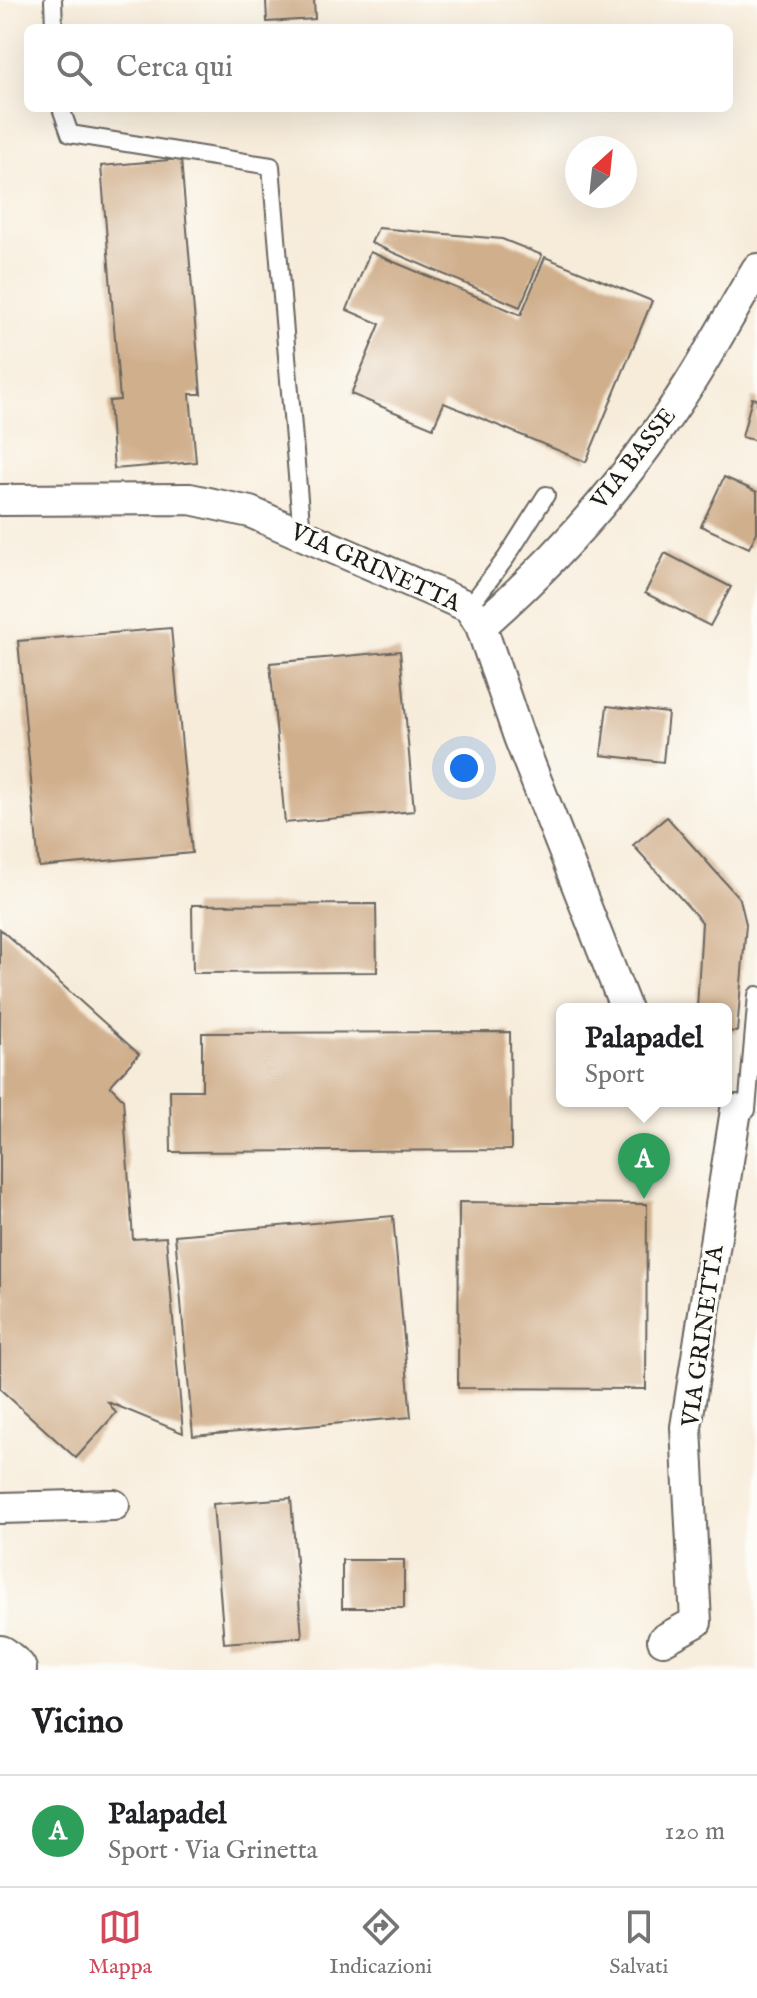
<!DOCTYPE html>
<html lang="it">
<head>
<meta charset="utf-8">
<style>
  :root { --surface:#fff; --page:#f2f2f2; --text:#202124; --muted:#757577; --line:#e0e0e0; --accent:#d1495b }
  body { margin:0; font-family:"IM FELL English",serif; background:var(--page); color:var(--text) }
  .compass { position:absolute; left:565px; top:136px; width:72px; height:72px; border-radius:50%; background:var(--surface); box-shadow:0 8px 32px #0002; rotate:27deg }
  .you { position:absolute; left:464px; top:768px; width:28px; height:28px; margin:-20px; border:6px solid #fff; border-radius:50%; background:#1a73e8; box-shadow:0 0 0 12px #1a73e833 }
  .badge { display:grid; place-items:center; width:52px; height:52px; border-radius:50%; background:var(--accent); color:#fff; font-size:26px; font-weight:700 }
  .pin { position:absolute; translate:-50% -66px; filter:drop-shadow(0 2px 4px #0008) }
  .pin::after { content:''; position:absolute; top:42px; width:28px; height:24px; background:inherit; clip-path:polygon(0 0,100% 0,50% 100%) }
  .popup { position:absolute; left:556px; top:1003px; width:176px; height:104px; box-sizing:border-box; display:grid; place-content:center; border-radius:12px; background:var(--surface); filter:drop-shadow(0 2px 6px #0005); font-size:26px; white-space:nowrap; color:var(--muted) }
  .popup b { font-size:30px; color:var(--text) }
  .popup::after { content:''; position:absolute; left:50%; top:100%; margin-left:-16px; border:16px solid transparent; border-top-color:var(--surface) }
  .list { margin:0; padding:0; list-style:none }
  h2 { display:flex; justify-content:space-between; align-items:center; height:104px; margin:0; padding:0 32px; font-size:34px }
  h2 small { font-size:26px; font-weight:400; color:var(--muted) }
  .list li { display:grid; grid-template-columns:52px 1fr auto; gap:24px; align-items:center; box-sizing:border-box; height:112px; padding:0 32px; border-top:2px solid var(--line) }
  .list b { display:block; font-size:30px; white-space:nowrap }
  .list p { margin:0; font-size:26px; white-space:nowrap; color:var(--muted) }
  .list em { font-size:26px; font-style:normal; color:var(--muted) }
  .icon { flex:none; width:44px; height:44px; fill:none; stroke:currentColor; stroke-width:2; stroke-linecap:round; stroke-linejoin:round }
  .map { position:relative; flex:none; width:757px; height:1670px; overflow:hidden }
  .search { position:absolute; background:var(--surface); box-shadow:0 8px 32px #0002; left:24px; right:24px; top:24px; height:88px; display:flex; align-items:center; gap:20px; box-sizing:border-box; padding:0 28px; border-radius:12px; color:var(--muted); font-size:30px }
  .sheet { height:216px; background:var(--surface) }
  nav { display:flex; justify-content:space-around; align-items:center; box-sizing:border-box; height:112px; border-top:2px solid var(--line); background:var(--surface); font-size:22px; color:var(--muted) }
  nav a { display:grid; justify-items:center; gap:4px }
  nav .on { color:var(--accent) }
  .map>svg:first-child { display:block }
</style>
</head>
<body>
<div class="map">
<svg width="757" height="1670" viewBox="0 0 757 1670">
  <rect width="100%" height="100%" fill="#fdfcf7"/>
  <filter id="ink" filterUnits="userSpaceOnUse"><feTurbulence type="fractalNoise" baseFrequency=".0125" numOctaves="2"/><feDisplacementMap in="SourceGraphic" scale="16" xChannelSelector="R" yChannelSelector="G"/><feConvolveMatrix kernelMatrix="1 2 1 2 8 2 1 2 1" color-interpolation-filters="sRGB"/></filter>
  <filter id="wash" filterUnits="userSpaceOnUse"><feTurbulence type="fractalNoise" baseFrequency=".006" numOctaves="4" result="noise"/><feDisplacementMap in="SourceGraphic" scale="32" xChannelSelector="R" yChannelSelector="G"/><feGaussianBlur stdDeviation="1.8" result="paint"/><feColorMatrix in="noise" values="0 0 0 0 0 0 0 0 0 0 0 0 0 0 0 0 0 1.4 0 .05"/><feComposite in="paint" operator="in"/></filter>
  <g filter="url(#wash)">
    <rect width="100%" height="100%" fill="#f7ecda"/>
    <g id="blocks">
      <path fill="#d0af8c" d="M266 0H314L315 19 267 22Z
        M181 159 201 394H190L196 462 114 469 109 401 120 400 101 166Z
        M378 228 502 239 542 255 520 307 371 243Z
        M370 252 521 315 545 257 652 301 586 462 444 403 433 428 351 394 380 324 347 310Z
        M752 398 757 399V441L742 437Z
        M724 477 757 492V532L749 548 701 526Z
        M665 553 731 587 710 626 645 593Z
        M171 628 192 853 39 867 18 641Z
        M400 651 414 811 285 823 270 663Z
        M607 706 668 713 663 762 601 755Z
        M667 817 740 899 746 924 737 1032 726 1031V1009H697L702 922 633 845Z
        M376 904 377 972 193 973 192 905Z
        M0 929 139 1054 110 1086 123 1099 133 1239 166 1237 183 1433 108 1402 116 1413 76 1458 0 1389Z
        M510 1032 511 1150 171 1152 170 1090H202V1033Z
        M459 1202 647 1204 646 1389 458 1388Z
        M393 1216 411 1417 193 1436 175 1235Z
        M291 1498 302 1637 224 1643 213 1504Z
        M342 1560H404V1608H342Z"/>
    </g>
  </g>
  <g filter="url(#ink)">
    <use href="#blocks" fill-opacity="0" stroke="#69655e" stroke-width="2"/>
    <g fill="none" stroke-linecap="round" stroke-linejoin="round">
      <defs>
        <path id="lane" d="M53 0 54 28
          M61 108 70 134 271 166 302 535
          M469 607 506 558 546 495
          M747 1110 757 995"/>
        <path id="street" d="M0 500 190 499 250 512 469 607 481 626 519 737 626 1009
          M481 626C547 568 611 498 661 426 697 376 726 321 757 269
          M0 1508 114 1505
          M663 1640 696 1622 686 1427 736 1110"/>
        <path id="highway" d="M0 1658 14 1670"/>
      </defs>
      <use href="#lane" stroke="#69655e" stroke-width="20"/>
      <use href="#street" stroke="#69655e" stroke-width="34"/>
      <use href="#highway" stroke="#69655e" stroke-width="48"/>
      <use href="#lane" stroke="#fff" stroke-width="16"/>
      <use href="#street" stroke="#fff" stroke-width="30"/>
      <use href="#highway" stroke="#fff" stroke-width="44"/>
    </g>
  </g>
  <g text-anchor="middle" stroke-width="6" stroke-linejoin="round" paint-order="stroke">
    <g font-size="24" fill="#1c1c1c" stroke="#fdfcf7">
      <text transform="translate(633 458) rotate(-52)" y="8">VIA BASSE</text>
      <text transform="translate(376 567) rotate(24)" y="8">VIA GRINETTA</text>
      <text transform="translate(702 1336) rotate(-82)" y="8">VIA GRINETTA</text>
    </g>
  </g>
</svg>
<svg class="compass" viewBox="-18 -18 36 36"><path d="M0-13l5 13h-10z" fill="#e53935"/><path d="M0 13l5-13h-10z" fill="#757577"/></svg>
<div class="you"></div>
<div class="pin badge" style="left:644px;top:1199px;background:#2e9e5b">A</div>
<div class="popup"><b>Palapadel</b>Sport</div>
<div class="search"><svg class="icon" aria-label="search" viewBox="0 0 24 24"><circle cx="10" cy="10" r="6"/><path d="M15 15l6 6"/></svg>Cerca qui</div>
</div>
<section class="sheet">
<h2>Vicino<small></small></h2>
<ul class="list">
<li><span class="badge" style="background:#2e9e5b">A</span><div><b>Palapadel</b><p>Sport · Via Grinetta</p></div><em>120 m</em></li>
</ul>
</section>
<nav>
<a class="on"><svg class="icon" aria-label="map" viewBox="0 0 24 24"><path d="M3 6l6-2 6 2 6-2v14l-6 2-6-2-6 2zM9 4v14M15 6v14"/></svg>Mappa</a>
<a><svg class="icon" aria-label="directions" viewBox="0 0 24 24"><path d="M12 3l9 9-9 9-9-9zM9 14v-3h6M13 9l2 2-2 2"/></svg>Indicazioni</a>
<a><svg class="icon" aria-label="saved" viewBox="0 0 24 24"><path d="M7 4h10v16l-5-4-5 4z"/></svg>Salvati</a>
</nav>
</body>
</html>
